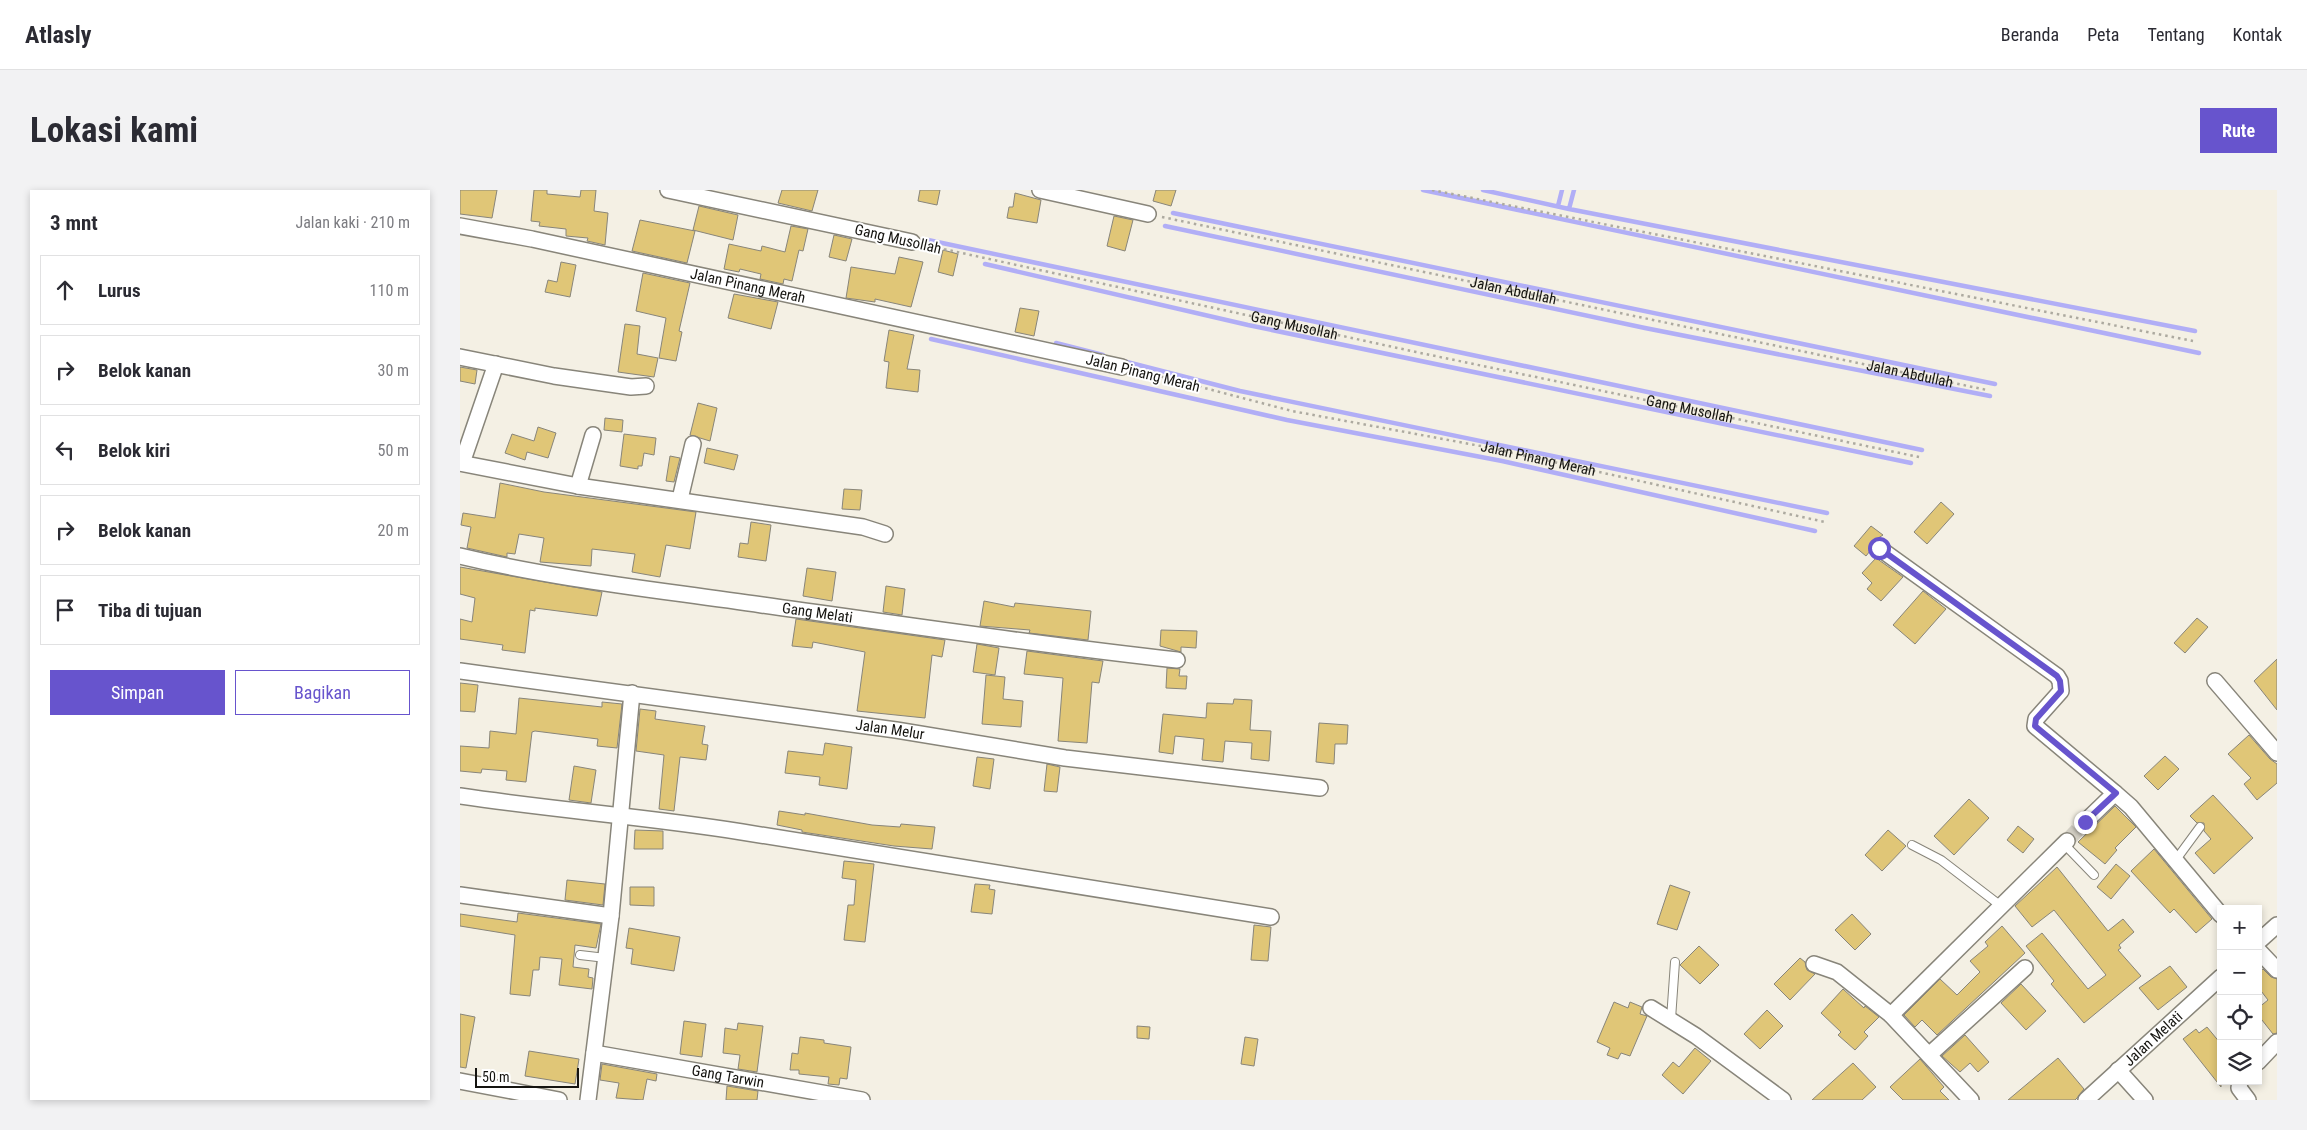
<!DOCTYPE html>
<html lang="id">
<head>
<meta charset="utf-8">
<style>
  :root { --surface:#fff; --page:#f2f2f3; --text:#2b2b33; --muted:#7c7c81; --line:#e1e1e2; --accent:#6754cd }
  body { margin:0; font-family:"Roboto Condensed",sans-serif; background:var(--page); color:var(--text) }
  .controls { position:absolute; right:15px; bottom:15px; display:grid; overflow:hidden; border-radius:0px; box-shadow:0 2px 8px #0003 }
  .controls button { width:45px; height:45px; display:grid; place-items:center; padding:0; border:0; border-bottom:1px solid var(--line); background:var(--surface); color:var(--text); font:25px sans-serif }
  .scale { position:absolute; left:15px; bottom:12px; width:104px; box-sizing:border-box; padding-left:5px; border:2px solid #151410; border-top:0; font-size:14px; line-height:18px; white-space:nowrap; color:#151410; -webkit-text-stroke:4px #fff; paint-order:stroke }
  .stop { position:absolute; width:15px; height:15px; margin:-11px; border:4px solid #6754cd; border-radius:50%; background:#fff }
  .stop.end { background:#6754cd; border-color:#fff; box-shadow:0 1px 5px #0008 }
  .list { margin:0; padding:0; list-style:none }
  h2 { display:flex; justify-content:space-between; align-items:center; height:65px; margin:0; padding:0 20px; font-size:21px }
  h2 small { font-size:16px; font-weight:400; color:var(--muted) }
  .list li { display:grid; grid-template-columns:32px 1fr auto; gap:15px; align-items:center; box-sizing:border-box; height:70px; margin:0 10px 10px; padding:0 10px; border:1px solid var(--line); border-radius:0px }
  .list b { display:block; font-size:19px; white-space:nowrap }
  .list em { font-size:16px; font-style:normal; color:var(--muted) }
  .actions { display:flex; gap:10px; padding:15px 20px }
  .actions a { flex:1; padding:11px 0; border:1px solid var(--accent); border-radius:0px; text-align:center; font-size:18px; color:var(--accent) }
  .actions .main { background:var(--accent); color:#fff }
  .icon { flex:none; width:28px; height:28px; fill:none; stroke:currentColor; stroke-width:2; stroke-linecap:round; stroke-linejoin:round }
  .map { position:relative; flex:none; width:1817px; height:910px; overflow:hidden; border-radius:0px }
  header { display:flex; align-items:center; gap:30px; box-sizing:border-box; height:70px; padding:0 25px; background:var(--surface); border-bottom:1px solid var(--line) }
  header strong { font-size:24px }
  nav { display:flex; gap:28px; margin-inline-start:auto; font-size:18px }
  .intro { display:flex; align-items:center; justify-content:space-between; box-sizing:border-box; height:120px; padding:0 30px }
  h1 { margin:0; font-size:35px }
  .button { padding:12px 22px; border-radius:0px; background:var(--accent); color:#fff; font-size:18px; font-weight:700 }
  main { display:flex; gap:30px; padding:0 30px }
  aside { flex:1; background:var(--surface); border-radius:0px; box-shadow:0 2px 8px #0003 }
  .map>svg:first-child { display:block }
</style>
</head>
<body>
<header>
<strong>Atlasly</strong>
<nav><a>Beranda</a><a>Peta</a><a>Tentang</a><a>Kontak</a></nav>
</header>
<div class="intro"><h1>Lokasi kami</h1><a class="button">Rute</a></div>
<main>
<aside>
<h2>3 mnt<small>Jalan kaki · 210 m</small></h2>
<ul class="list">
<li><svg class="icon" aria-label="ahead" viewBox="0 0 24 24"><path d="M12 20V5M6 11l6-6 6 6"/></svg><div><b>Lurus</b></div><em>110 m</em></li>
<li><svg class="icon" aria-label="right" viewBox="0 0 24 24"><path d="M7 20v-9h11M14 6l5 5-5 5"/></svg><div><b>Belok kanan</b></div><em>30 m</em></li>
<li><svg class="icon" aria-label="left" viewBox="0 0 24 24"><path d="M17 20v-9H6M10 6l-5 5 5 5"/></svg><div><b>Belok kiri</b></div><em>50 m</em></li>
<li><svg class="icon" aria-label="right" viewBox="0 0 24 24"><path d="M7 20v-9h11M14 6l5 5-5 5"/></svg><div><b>Belok kanan</b></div><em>20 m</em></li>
<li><svg class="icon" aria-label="arrive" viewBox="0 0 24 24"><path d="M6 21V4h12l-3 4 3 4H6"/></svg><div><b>Tiba di tujuan</b></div></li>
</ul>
<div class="actions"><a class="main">Simpan</a><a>Bagikan</a></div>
</aside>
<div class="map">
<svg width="1817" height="910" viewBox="0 0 1817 910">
  <rect width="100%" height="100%" fill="#f4f0e4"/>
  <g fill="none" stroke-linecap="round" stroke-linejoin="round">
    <path stroke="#b1aef6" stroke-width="4.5" d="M963 0 1739 163
      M1023 0 1109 19 1735 141
      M1098 16 1102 0
      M1109 19 1114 0
      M713 23 1535 194
      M705 36 1185 138 1530 206
      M468 50 1462 260
      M525 74 788 135 1451 273
      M471 149 827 230 1042 271 1355 341
      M596 153 643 165
      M663 171 780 201 1367 323"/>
  </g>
  <path fill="#e0c677" stroke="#88857a" d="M0 0H37L32 28 0 24Z
    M74 0H87V4L120 7 121 0H136L134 21 148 23 145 55 127 51 128 48 106 46V39L79 36 80 32 71 31Z
    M322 0H358L352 21 318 13Z
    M460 0H480L477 15 458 11Z
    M696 0H716L711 16 693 11Z
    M555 3 581 10 577 33 547 28 549 17H553Z
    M239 16 278 25 273 50 233 40Z
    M654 26 673 30 665 61 647 56Z
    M180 30 235 41 227 73 172 61Z
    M331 36 348 39 343 61 339 60 332 91 324 89 323 94 300 89 301 84 280 79 279 82 264 79 269 54 301 61 302 56 325 62Z
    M374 45 392 49 386 71 369 67Z
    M483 60 498 64 493 86 478 82Z
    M439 67 463 72 451 117 415 109V112L386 108 391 77 435 84Z
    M101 72 116 75 110 107 85 102 88 90 97 92Z
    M183 83 230 93 219 141 222 142 216 171 199 168 206 128 176 121Z
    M274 104 318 112 311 139 268 128Z
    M560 118 579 121 574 146 555 142Z
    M165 134 180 136 177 164 198 168 194 187 158 182Z
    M429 140 454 145 447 179 460 180 458 202 426 198 429 172 424 171Z
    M0 177 17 180 15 194 0 191Z
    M238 213 257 218 250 251 230 245Z
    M145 228 163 230 162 242 144 240Z
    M78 237 96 243 88 268 67 262 65 270 45 263 52 244 74 251Z
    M164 244 196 248 194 265 184 263 182 276H178V279L160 276Z
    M247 258 278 265 274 280 244 273Z
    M210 266 220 268 214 292 206 291Z
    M40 293 84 302 236 322 230 359 206 355 200 387 172 382 175 364 132 359 131 376 80 372 84 348 59 344 55 364 47 363V367L7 358 11 337 1 335 3 323 35 328Z
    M384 299 402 300 400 320 382 319Z
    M1481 312 1494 324 1467 354 1454 342Z
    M291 332 311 335 306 371 278 367 280 353 288 354Z
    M1411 336 1423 345 1412 352 1410 361 1406 366 1394 356Z
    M1416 368 1443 387 1421 411 1407 399 1412 393 1402 383Z
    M0 377 142 402 137 426 75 418V421L70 420 65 463 42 460 43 455 0 449V429L12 432 15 408 0 404Z
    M347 378 376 382 372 411 343 406Z
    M426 396 445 399 442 425 423 422Z
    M1463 401 1486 419 1455 454 1433 435Z
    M524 411 554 417 555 413 631 421 628 450 569 443 570 440 520 436Z
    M1737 428 1748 437 1725 463 1714 453Z
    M336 429 485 450 482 467 472 465 465 528 397 521 405 462 353 452 352 458 332 456Z
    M701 440 737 441 736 458 721 457V462L700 456Z
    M517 454 539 458 535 485 513 482Z
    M567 461 643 471 639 493 632 492 627 553 598 551 603 488 564 484Z
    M1817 469V520L1794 491Z
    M707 478 720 479 719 486H727L726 499 706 498Z
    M526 485 545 487 543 509 563 511 561 537 522 534Z
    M0 493 18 495 15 522 0 521Z
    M59 508 142 517V512L162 514 157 558 137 556 138 549 75 541 72 542 66 592 46 590 47 581 22 579 21 583 0 581V556L29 558 30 541 56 544Z
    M774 509 792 510 790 540 811 541 809 571 791 569 792 553 765 551 763 572 742 570 744 549 715 546 713 564 699 562 703 524 746 528 747 513 773 514Z
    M180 519 196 521 195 529 245 536 242 554 248 555 246 570 220 567 214 621 199 619 204 565 176 561Z
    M859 533 888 535 887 554H875L874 574 856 572Z
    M1789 545 1810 569 1817 574V593L1797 610 1784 594 1791 588 1768 564Z
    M365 553 392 557 387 599 359 595 360 587 325 583 328 561 363 565Z
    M1705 566 1719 579 1698 600 1684 586Z
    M517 567 534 569 530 599 513 596Z
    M587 574 600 577 597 602 584 601Z
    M114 576 136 580 131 613 109 610Z
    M1753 605 1793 648 1754 684 1735 663 1751 649 1744 641V633H1737L1730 626Z
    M1509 609 1529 628 1494 665 1474 646Z
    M1655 616 1676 637 1655 658 1657 660 1645 674 1618 652Z
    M319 621 345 625V623L412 635 440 637 441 634 475 637 472 659 434 656 342 642V640L317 635Z
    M1558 636 1574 649 1563 663 1547 650Z
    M175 640 203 641V659H174Z
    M1428 640 1446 656 1422 681 1405 665Z
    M1694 659 1752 729 1736 743 1714 719 1710 723 1671 681Z
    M384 671 414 674 405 752 384 750 388 715H394L396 690 382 688Z
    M1656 674 1670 686 1651 709 1637 697Z
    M1597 677 1648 741 1663 729 1674 742 1659 755 1661 758 1658 760 1681 786 1624 833 1591 794 1594 791 1566 756 1582 743 1628 799 1646 785 1594 720 1572 737 1555 716Z
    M107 690 145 694 143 715 105 710Z
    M515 694 530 695 529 699 535 700 532 724 511 722Z
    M1210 695 1230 702 1217 740 1197 734Z
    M170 697H194V716L170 715Z
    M58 723 141 734 136 758 115 755 113 777 129 779 128 787 133 788 132 799 99 795 102 769 80 767 79 780H73L70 806 50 804 55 745 0 736V724L57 732Z
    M1392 724 1411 744 1395 760 1375 740Z
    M794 735 811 737 808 771 791 770Z
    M1542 736 1565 763 1477 845 1462 830 1455 837 1444 825 1480 789 1497 805 1520 782 1510 771 1528 756 1525 752Z
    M169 738 220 747 214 781 171 774 173 759 166 758Z
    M1239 756 1259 775 1240 794 1220 775Z
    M1340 768 1345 772 1347 780 1355 784 1330 810 1314 794Z
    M1710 776 1727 797 1698 820 1679 798Z
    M1803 779 1811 787 1817 789V843L1813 844 1798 825V818L1808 810 1798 797V782Z
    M1561 794 1586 821 1566 840 1541 813Z
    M1383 799 1404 818 1405 816 1419 827 1404 842 1408 846 1395 860 1378 845 1381 842 1361 823Z
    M1154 812 1168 818 1170 812 1182 817 1180 824 1187 826 1170 866 1161 863 1158 869 1147 865 1150 858 1137 852Z
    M1307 820 1323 836 1300 859 1284 844Z
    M0 824 15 827 6 878 0 877Z
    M224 831 246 834 242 867 220 864Z
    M278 833 303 836 297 882 278 879 280 865 263 863 265 838 277 840Z
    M677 836 690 837 689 849 677 848Z
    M1747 837 1761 854V897L1723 849 1736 839 1739 843Z
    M1505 845 1529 872 1518 882 1510 873 1500 882 1482 866Z
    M340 847 364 850V853L391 857 387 889 380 888 379 895 368 894 369 887 339 884V880H330L332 863 338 864Z
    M785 847 798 849 794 876 781 874Z
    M1235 858 1251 871 1223 904 1202 885 1213 872 1219 877Z
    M69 861 119 869 115 894 65 886Z
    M1598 868 1624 899 1617 908 1615 910H1548Z
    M1460 869 1484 897 1480 901 1489 910H1443L1430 897Z
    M1393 873 1416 897 1402 910H1352Z
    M142 874 197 884 196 891 187 889 183 910 156 908 159 893 140 890Z
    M267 896 298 901 297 910H266Z"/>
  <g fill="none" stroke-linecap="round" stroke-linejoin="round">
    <path stroke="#d3cfc4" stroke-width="15" stroke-dasharray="15 8" stroke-linecap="butt" d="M1607 651 1625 632"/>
    <defs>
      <path id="lane" d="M1604 654 1634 685
        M1452 655 1481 670 1541 716
        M1715 671 1740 637
        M120 765 146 768
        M1211 829 1215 772"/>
      <g id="street">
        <path d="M208 0 452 52"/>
        <path d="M580 0 688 24"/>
        <path id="s4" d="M0 36 72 49 662 177"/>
        <path d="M0 167 94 186 171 197 186 196"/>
        <path d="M0 273 118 296 403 337 425 344"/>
        <path d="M2 273 36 174"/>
        <path d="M118 296 133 245"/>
        <path d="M220 309 233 254"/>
        <path d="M1419 358 1597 486 1600 491 1601 501 1576 529 1575 536 1655 603"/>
        <path id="s5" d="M0 366C99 390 201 400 302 415 440 434 578 455 717 470"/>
        <path id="s6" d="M0 481 436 540 605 568 860 598"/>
        <path d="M1755 491 1817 563"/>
        <path d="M0 606C94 620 188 627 282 642 458 669 634 699 811 727"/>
        <path d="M1625 632 1655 603 1671 617 1761 725"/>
        <path d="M0 705 151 726"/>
        <path d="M1798 752 1817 735"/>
        <path d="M1798 760 1817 780"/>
        <path d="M1354 774 1377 782 1431 825 1511 910"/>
        <path d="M1191 818 1236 846 1323 910"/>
        <path d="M1431 825 1607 651"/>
        <path id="s7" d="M134 863 402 910"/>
        <path d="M1469 865 1565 778"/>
        <path d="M1798 872 1817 852"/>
        <path d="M1658 880 1685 910"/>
        <path d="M0 891 99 910"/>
        <path d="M1780 891 1779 898 1788 910"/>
        <path d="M128 910 151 726 172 503"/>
        <path id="s8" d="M1626 910 1761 787"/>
      </g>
    </defs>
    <use href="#lane" stroke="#88857a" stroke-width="10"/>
    <use href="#street" stroke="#88857a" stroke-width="18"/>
    <g stroke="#adaaa0" stroke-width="2.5" stroke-dasharray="2.5 4" stroke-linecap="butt">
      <path d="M972 0 1733 151"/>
      <path id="s1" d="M702 27 1527 200"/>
      <path id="s2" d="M465 55 956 162 1459 267"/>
      <path id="s3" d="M676 180 832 221 1026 257 1365 332"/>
    </g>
    <use href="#lane" stroke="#fff" stroke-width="8"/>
    <use href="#street" stroke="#fff" stroke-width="15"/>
  </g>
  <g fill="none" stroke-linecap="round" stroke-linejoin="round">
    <path stroke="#6754cd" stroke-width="6" d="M1419 358 1597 486 1600 491 1601 501 1576 529 1575 536 1656 603 1625 632"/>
  </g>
  <g text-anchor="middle" stroke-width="4" stroke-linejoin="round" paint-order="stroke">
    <g font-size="15" fill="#151410" stroke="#fff">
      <text transform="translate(438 49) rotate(13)" y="5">Gang Musollah</text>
      <text dy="5" stroke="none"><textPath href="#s4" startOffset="294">Jalan Pinang Merah</textPath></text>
      <text dy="5" stroke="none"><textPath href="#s1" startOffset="359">Jalan Abdullah</textPath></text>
      <text dy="5" stroke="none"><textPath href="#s2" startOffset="378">Gang Musollah</textPath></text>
      <text transform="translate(683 183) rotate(14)" y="5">Jalan Pinang Merah</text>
      <text dy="5" stroke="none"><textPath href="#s1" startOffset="764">Jalan Abdullah</textPath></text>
      <text dy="5" stroke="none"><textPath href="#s2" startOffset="782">Gang Musollah</textPath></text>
      <text dy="5" stroke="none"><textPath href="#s3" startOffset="412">Jalan Pinang Merah</textPath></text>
      <text dy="5" stroke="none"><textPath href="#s5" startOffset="362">Gang Melati</textPath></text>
      <text dy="5" stroke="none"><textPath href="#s6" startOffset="434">Jalan Melur</textPath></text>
      <text dy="5" stroke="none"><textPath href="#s8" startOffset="91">Jalan Melati</textPath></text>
      <text dy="5" stroke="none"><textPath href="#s7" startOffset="136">Gang Tarwin</textPath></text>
    </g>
  </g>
</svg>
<div class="controls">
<button>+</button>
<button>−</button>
<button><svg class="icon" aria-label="locate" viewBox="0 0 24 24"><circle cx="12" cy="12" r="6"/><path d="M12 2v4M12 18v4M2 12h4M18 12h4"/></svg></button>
<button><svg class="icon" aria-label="layers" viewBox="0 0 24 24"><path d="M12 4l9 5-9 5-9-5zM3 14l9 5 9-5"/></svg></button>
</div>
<div class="scale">50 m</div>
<div class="stop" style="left:1419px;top:358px"></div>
<div class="stop end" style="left:1625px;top:632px"></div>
</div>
</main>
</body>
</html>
